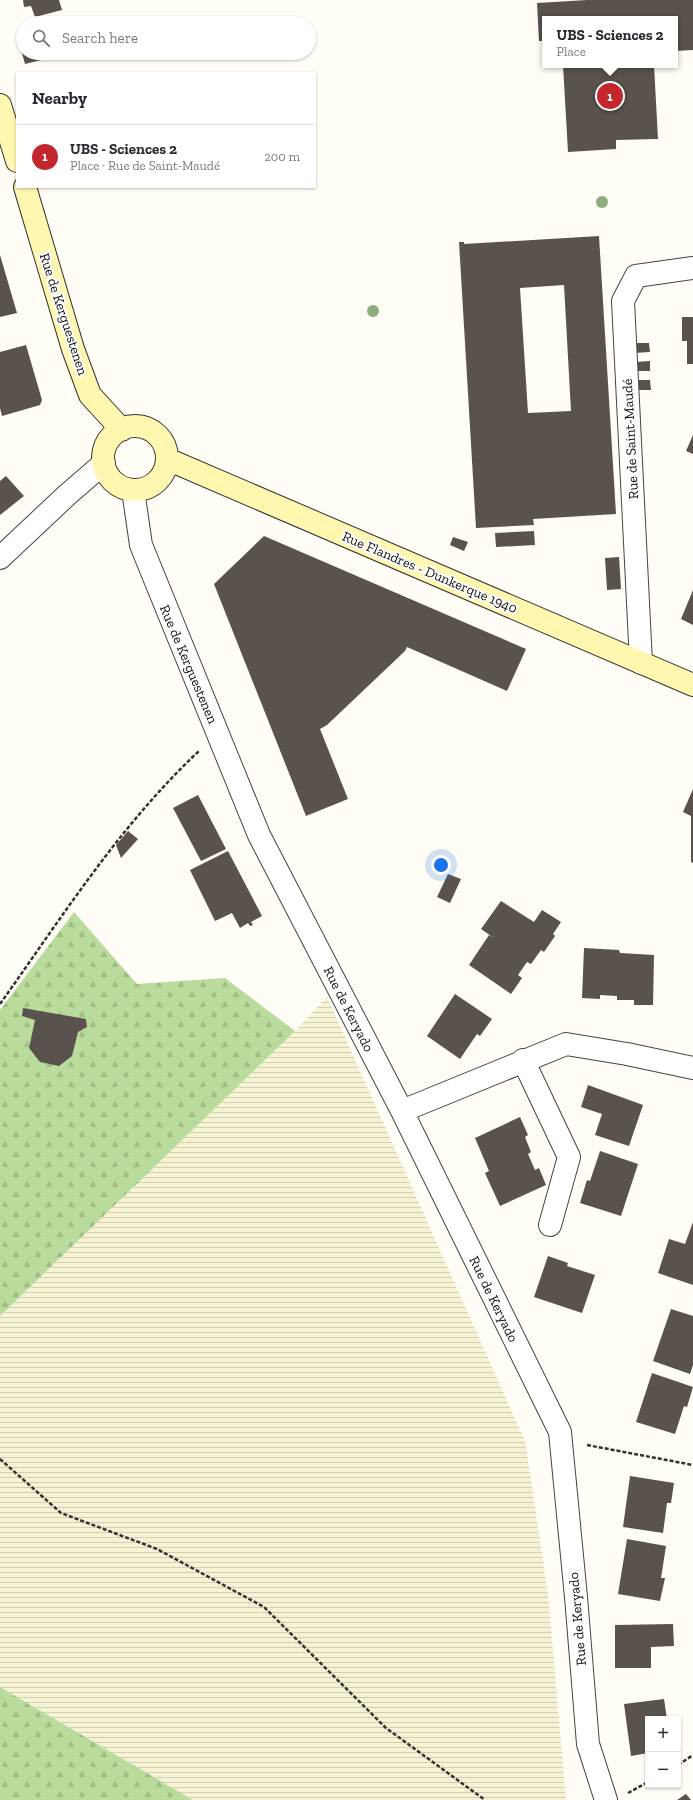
<!DOCTYPE html>
<html lang="en">
<head>
<meta charset="utf-8">
<style>
  :root { --surface:#fff; --page:#f7f7f7; --text:#2b2b33; --muted:#7c7c81; --line:#e1e1e2; --accent:#c4262e }
  body { margin:0; font-family:"Zilla Slab",serif; background:var(--page); color:var(--text) }
  .controls { position:absolute; right:12px; bottom:12px; display:grid; overflow:hidden; border-radius:0px; box-shadow:0 1px 3px #0004 }
  .controls button { width:36px; height:36px; display:grid; place-items:center; padding:0; border:0; border-bottom:1px solid var(--line); background:var(--surface); color:var(--text); font:20px sans-serif }
  .you { position:absolute; left:441px; top:865px; width:14px; height:14px; margin:-10px; border:3px solid #fff; border-radius:50%; background:#1a73e8; box-shadow:0 0 0 6px #1a73e833 }
  .badge { display:grid; place-items:center; width:26px; height:26px; border-radius:50%; background:var(--accent); color:#fff; font-size:13px; font-weight:700 }
  .pin { position:absolute; translate:-50% -50%; border:2px solid #fff; box-shadow:0 1px 4px #0006 }
  .popup { position:absolute; left:542px; top:16px; width:136px; height:52px; box-sizing:border-box; display:grid; place-content:center; border-radius:0px; background:var(--surface); filter:drop-shadow(0 1px 3px #0005); font-size:13px; white-space:nowrap; color:var(--muted) }
  .popup b { font-size:15px; color:var(--text) }
  .popup::after { content:''; position:absolute; left:50%; top:100%; margin-left:-8px; border:8px solid transparent; border-top-color:var(--surface) }
  .list { margin:0; padding:0; list-style:none }
  h2 { display:flex; justify-content:space-between; align-items:center; height:52px; margin:0; padding:0 16px; font-size:17px }
  h2 small { font-size:13px; font-weight:400; color:var(--muted) }
  .list li { display:grid; grid-template-columns:26px 1fr auto; gap:12px; align-items:center; box-sizing:border-box; height:64px; padding:0 16px; border-top:1px solid var(--line) }
  .list b { display:block; font-size:15px; white-space:nowrap }
  .list p { margin:0; font-size:13px; white-space:nowrap; color:var(--muted) }
  .list em { font-size:13px; font-style:normal; color:var(--muted) }
  .icon { flex:none; width:22px; height:22px; fill:none; stroke:currentColor; stroke-width:2; stroke-linecap:round; stroke-linejoin:round }
  .map { position:relative; flex:none; width:693px; height:1800px; overflow:hidden }
  .search { position:absolute; background:var(--surface); box-shadow:0 1px 3px #0004; left:16px; top:16px; width:300px; height:44px; display:flex; align-items:center; gap:10px; box-sizing:border-box; padding:0 14px; border-radius:22px; color:var(--muted); font-size:15px }
  .panel { position:absolute; background:var(--surface); box-shadow:0 1px 3px #0004; left:16px; top:72px; width:300px; height:116px; border-radius:0px }
  .map>svg:first-child { display:block }
</style>
</head>
<body>
<div class="map">
<svg width="693" height="1800" viewBox="0 0 693 1800">
  <defs>
    <pattern id="farmland-rules" width="6" height="5" patternUnits="userSpaceOnUse"><rect width="6" height="5" fill="#f6f3d4"/><path d="M0 2.5h6" fill="none" stroke="#d2cfb5"/></pattern>
    <pattern id="forest-firs" width="22" height="20" patternUnits="userSpaceOnUse"><rect width="22" height="20" fill="#b9dc9c"/><path d="M5 1l3.5 6h-7zM16 11l3.5 6h-7z" fill="#9ebc85"/></pattern>
  </defs>
  <rect width="100%" height="100%" fill="#fffdf5"/>
  <path fill="url(#farmland-rules)" d="M327 997 525 1441 548 1594 566 1800H193L0 1687V1316L295 1031Z"/>
  <path fill="url(#forest-firs)" d="M74 912 137 984 225 978 295 1031 0 1316V1010Z
    M0 1687 193 1800H0Z"/>
  <path fill="#5a524d" fill-rule="evenodd" d="M23 0H59L62 10 35 17 31 6 24 7Z
    M587 0H693V50L675 51V19H545V41H539L537 3Z
    M22 53H42L45 59 25 64Z
    M563 65H654L658 139 616 140V149L568 152Z
    M599 236 616 514 533 519 534 525 476 528 459 242H464V244ZM564 285 571 411 528 413 520 288Z
    M0 255 17 313 0 317Z
    M682 317H693V364H687V341H682Z
    M634 343H649L650 352 634 353Z
    M26 345 42 400 40 405 2 416 0 408V352Z
    M650 361V371H635V362Z
    M635 380H650L651 390H636Z
    M693 435V454L686 451Z
    M6 476 24 496 0 515V481Z
    M534 531 535 545 496 547 495 533Z
    M264 536 526 649 507 691 407 647 405 651 327 725 320 729 348 799 306 816 214 584Z
    M453 537 468 542 464 551 450 545Z
    M619 557 621 589 607 590 605 558Z
    M693 590V625L681 619Z
    M693 789V863L691 862V816L683 812Z
    M198 795 226 849 201 861 173 808Z
    M128 831 138 839 121 858 116 845Z
    M228 851 262 916 251 922 253 925 250 926 248 923 240 928 232 913 215 921 190 870Z
    M448 874 461 879 450 903 437 897Z
    M501 901 534 922 542 910 561 922 553 934 555 936 544 952 541 950 531 964 527 962 518 975 522 978 511 994 469 965 489 935 494 938 481 929Z
    M584 948 619 950 620 953 654 955 653 1005H634V1000H617V996L600 995V999L582 998Z
    M455 994 492 1019 480 1036 477 1034 460 1059 427 1036Z
    M23 1008 86 1019 87 1027 78 1032 72 1056 59 1066 40 1062 29 1048 35 1020 22 1016Z
    M588 1085 643 1105 629 1146 595 1135 602 1114 581 1107Z
    M520 1117 528 1135 525 1137 531 1152 528 1154 535 1170 539 1168 546 1185 500 1206 485 1173 489 1171 475 1138Z
    M600 1151 638 1164 621 1216 580 1203 587 1180 590 1181Z
    M693 1222V1285L658 1273 669 1239 685 1244Z
    M548 1256 568 1263 567 1266 595 1275 582 1313 534 1297Z
    M671 1309 693 1316V1365L690 1374 653 1361Z
    M652 1373 693 1387 687 1407 684 1406 675 1434 636 1422Z
    M630 1476 674 1483 671 1503H667L663 1533 623 1527Z
    M627 1539 666 1546 661 1578H665L660 1601 618 1594Z
    M673 1624 674 1646 651 1647V1668H615V1625Z
    M664 1699 667 1719H648V1753L631 1756 624 1704Z
    M686 1794 691 1800H677Z"/>
  <g fill="none" stroke-linecap="round" stroke-linejoin="round">
    <defs>
      <path id="street" d="M133 490 141 545 259 835 402 1111 560 1432 576 1597 588 1744 606 1800
        M0 558 67 495 104 463
        M641 663 623 301 636 276 693 268
        M523 1060 569 1157 550 1225
        M402 1111 566 1044 627 1054 693 1068"/>
      <path id="secondary" d="M0 105 17 161
        M25 187 73 349 90 395 122 430
        M103 458a32 32 0 1 1 64 0a32 32 0 1 1-64 0Z
        M167 459 693 685"/>
    </defs>
    <use href="#street" stroke="#444" stroke-width="24"/>
    <use href="#secondary" stroke="#333" stroke-width="24"/>
    <path stroke="#333" stroke-width="2.5" stroke-dasharray="4 2" stroke-linecap="butt" d="M0 1004C62 917 120 825 199 751
      M587 1445 693 1465
      M0 1459 61 1513 157 1549 264 1607 386 1728 485 1800
      M678 1765 693 1755
      M628 1793 648 1782"/>
    <use href="#street" stroke="#fff" stroke-width="22"/>
    <use href="#secondary" stroke="#fff6b0" stroke-width="22"/>
  </g>
  <g fill="#8dad7f">
    <circle cx="602" cy="202" r="6"/>
    <circle cx="373" cy="311" r="6"/>
  </g>
  <g text-anchor="middle" stroke-width="4" stroke-linejoin="round" paint-order="stroke">
    <g font-size="14" fill="#111" stroke="#fff">
      <text transform="translate(64 314) rotate(72)" y="5">Rue de Kerguestenen</text>
      <text transform="translate(630 439) rotate(-93)" y="5">Rue de Saint-Maudé</text>
      <text transform="translate(430 572) rotate(23)" y="5">Rue Flandres - Dunkerque 1940</text>
      <text transform="translate(189 664) rotate(67)" y="5">Rue de Kerguestenen</text>
      <text transform="translate(349 1009) rotate(63)" y="5">Rue de Keryado</text>
      <text transform="translate(494 1299) rotate(64)" y="5">Rue de Keryado</text>
      <text transform="translate(577 1619) rotate(-95)" y="5">Rue de Keryado</text>
    </g>
  </g>
</svg>
<div class="controls">
<button>+</button>
<button>−</button>
</div>
<div class="you"></div>
<div class="pin badge" style="left:610px;top:96px">1</div>
<div class="popup"><b>UBS - Sciences 2</b>Place</div>
<div class="search"><svg class="icon" aria-label="search" viewBox="0 0 24 24"><circle cx="10" cy="10" r="6"/><path d="M15 15l6 6"/></svg>Search here</div>
<section class="panel">
<h2>Nearby<small></small></h2>
<ul class="list">
<li><span class="badge">1</span><div><b>UBS - Sciences 2</b><p>Place · Rue de Saint-Maudé</p></div><em>200 m</em></li>
</ul>
</section>
</div>
</body>
</html>
